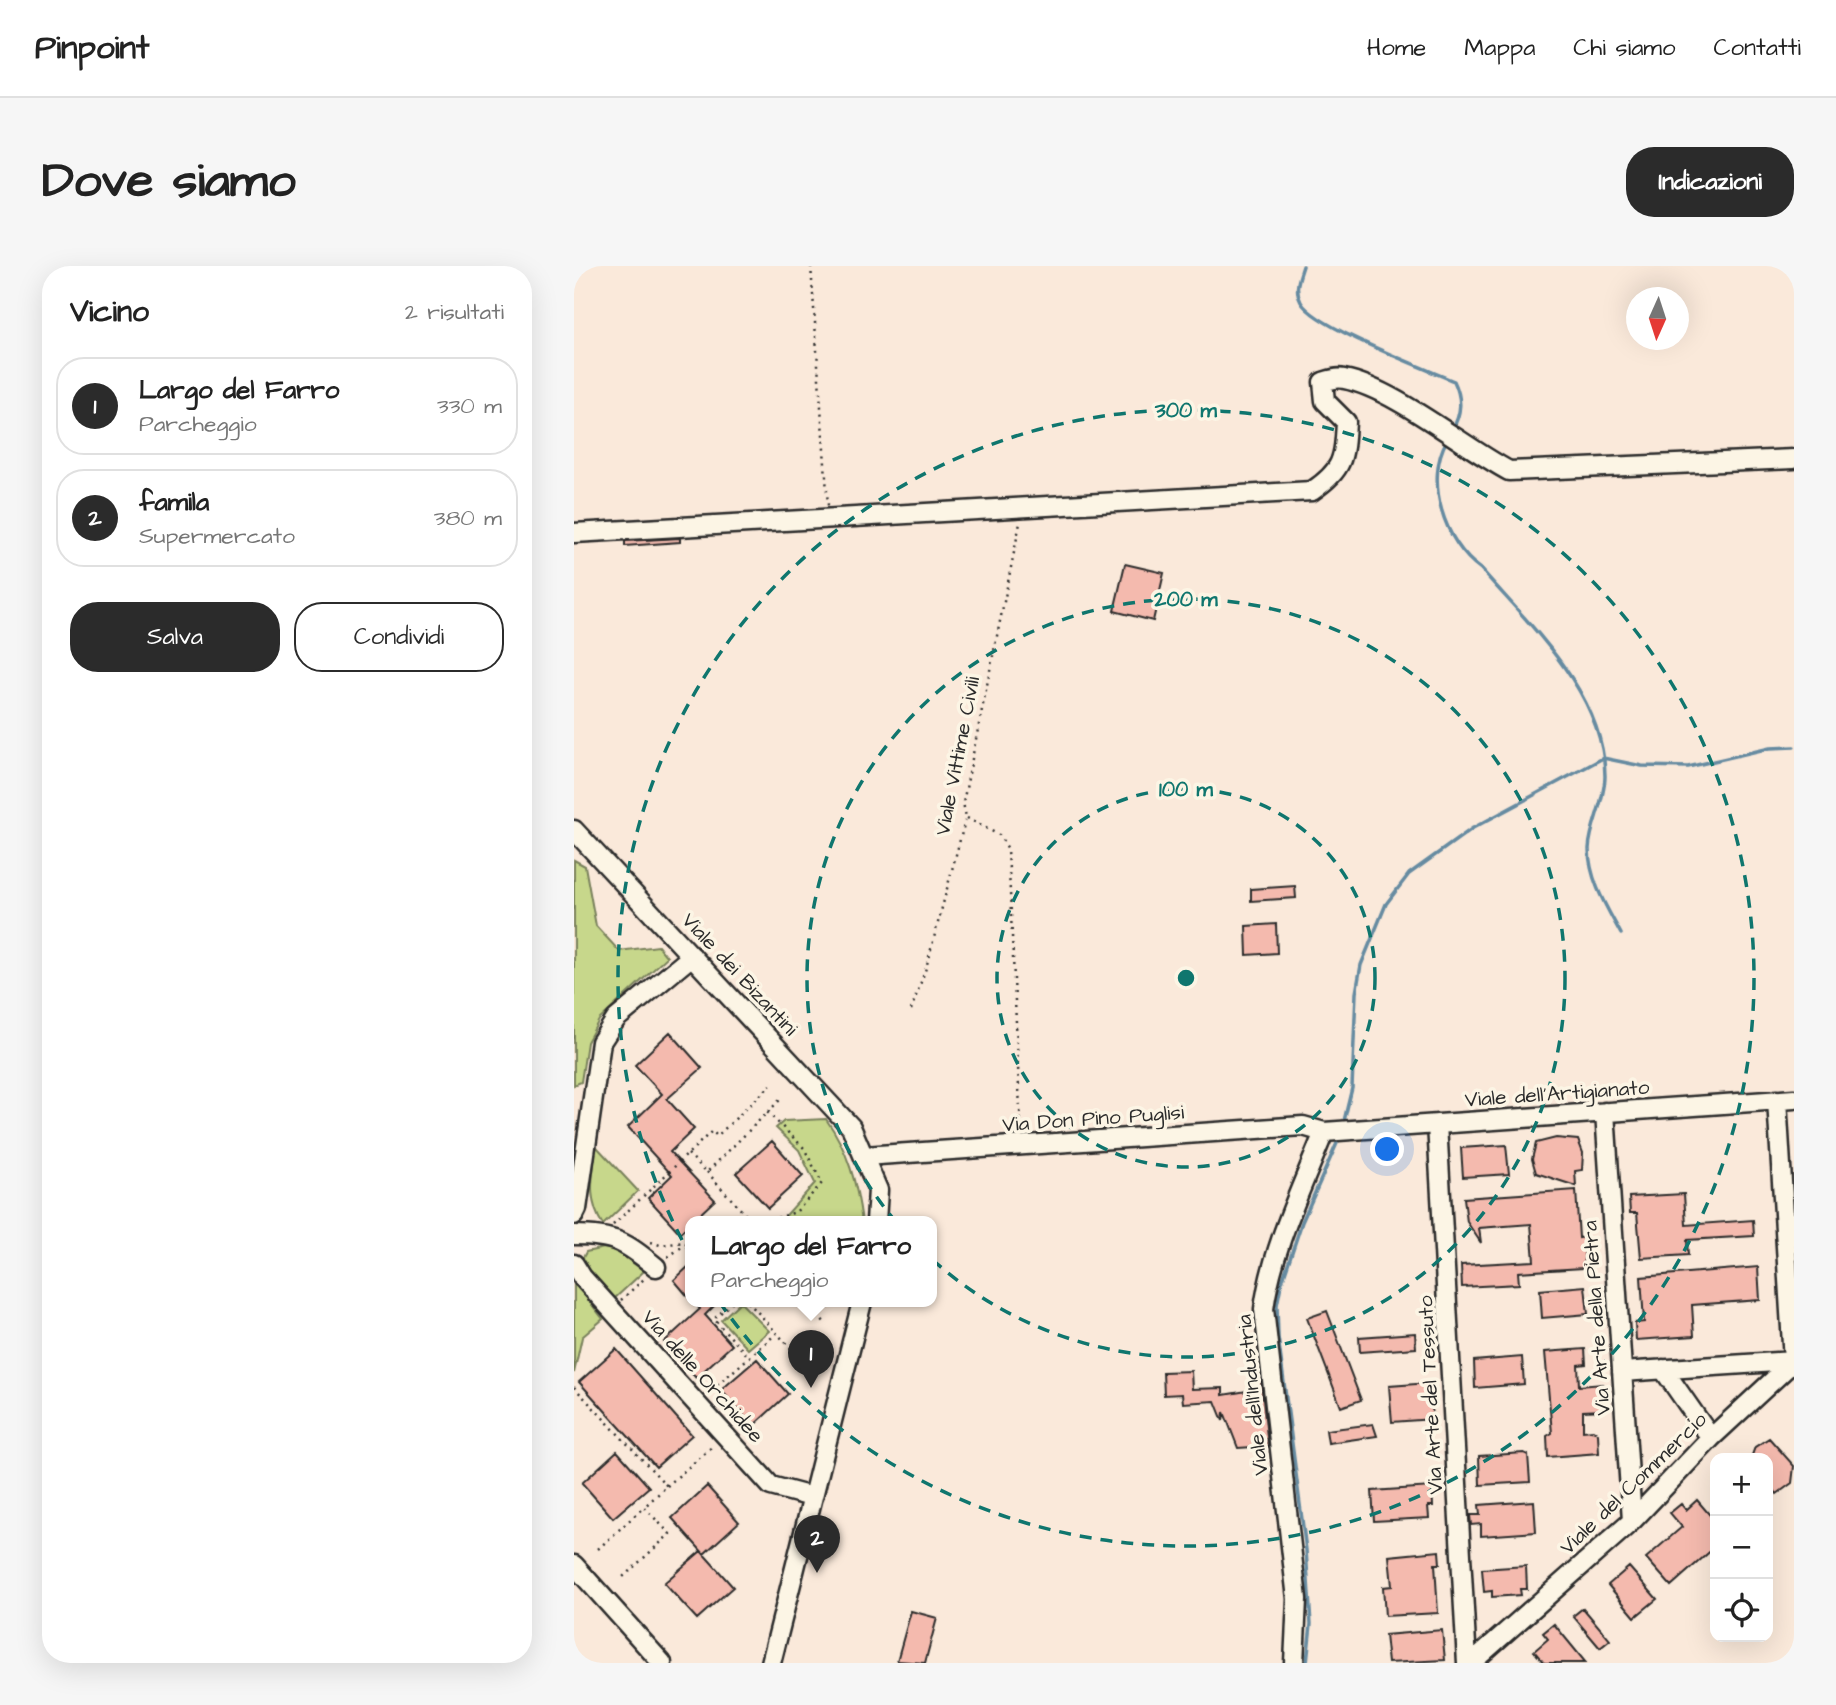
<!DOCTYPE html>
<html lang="it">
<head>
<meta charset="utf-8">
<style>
  :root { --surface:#fff; --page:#f6f6f6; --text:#222; --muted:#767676; --line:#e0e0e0; --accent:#2b2b2b }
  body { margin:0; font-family:"Architects Daughter",sans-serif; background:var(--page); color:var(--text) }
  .controls { position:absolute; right:21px; bottom:21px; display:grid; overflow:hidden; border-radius:14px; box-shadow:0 7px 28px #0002 }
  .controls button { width:63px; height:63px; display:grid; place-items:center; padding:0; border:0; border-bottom:2px solid var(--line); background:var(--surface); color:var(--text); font:35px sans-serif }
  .compass { position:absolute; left:1052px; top:21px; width:63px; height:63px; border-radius:50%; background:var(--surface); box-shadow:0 7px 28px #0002; rotate:183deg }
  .you { position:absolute; left:814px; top:884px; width:24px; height:24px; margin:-18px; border:5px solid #fff; border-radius:50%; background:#1a73e8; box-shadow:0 0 0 10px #1a73e833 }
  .badge { display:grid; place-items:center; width:46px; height:46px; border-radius:50%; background:var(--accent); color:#fff; font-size:23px; font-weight:700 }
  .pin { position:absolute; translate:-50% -58px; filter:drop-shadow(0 2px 4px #0008) }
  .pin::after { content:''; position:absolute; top:37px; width:24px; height:21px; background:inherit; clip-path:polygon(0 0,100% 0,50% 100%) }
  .popup { position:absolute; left:111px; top:950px; width:252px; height:91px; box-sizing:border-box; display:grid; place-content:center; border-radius:14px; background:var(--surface); filter:drop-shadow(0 2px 5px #0005); font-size:23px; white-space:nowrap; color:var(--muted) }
  .popup b { font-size:26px; color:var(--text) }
  .popup::after { content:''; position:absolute; left:50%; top:100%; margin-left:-14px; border:14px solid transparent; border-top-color:var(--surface) }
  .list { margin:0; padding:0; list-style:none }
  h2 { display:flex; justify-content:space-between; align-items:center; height:91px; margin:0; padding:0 28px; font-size:30px }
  h2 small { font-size:23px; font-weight:400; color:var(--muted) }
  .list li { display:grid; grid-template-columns:46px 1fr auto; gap:21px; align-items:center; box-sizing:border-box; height:98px; margin:0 14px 14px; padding:0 14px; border:2px solid var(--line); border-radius:28px }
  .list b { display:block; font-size:26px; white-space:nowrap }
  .list p { margin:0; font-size:23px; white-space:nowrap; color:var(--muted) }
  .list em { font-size:23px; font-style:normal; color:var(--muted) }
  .actions { display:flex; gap:14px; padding:21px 28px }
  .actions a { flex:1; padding:16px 0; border:2px solid var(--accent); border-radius:28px; text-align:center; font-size:24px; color:var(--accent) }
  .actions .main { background:var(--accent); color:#fff }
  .icon { flex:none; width:38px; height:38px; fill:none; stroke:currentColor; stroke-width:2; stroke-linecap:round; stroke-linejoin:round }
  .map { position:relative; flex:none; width:1220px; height:1397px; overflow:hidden; border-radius:28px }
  header { display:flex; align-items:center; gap:42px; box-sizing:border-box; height:98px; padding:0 35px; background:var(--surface); border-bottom:2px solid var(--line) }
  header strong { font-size:33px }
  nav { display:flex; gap:38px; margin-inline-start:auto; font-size:24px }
  .intro { display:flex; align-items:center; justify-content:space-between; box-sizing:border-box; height:168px; padding:0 42px }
  h1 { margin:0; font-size:49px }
  .button { padding:18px 32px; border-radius:28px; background:var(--accent); color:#fff; font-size:24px; font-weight:700 }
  main { display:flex; gap:42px; padding:0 42px }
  aside { flex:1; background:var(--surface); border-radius:28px; box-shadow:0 7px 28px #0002 }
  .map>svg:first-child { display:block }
</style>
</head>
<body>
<header>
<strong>Pinpoint</strong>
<nav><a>Home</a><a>Mappa</a><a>Chi siamo</a><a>Contatti</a></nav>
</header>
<div class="intro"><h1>Dove siamo</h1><a class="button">Indicazioni</a></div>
<main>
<aside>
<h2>Vicino<small>2 risultati</small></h2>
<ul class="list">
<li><span class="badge">1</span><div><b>Largo del Farro</b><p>Parcheggio</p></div><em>330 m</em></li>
<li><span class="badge">2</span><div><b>famila</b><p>Supermercato</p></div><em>380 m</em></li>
</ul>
<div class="actions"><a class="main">Salva</a><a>Condividi</a></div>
</aside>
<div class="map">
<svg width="1220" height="1397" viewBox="0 0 1220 1397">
  <rect width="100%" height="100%" fill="#fae9da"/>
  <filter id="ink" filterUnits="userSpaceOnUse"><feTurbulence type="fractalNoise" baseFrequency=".0143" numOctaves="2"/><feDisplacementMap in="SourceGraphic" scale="14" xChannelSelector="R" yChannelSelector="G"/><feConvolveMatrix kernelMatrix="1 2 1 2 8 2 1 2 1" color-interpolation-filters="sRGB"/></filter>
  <g filter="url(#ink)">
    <path fill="#c7d78b" stroke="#79815b" stroke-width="2" d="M0 594 11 600 22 660 45 685 84 680 93 691 25 754 13 776 7 816 0 819Z
      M252 853C274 884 283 918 288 956H206L241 917 225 884 202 862 210 855Z
      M22 880 64 925 29 959C12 933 19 909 22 880Z
      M30 982 41 984 70 1005 39 1034 6 997 12 986Z
      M0 1016 29 1053 8 1071 0 1107Z
      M166 1036 195 1065 174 1083 147 1054Z"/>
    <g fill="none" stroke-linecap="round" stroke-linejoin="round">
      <path stroke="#668ba1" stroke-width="3.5" d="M729 0C725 13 720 23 727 36 741 61 850 102 880 115 888 132 888 147 878 164
        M873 174C850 214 870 277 907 303 957 361 1030 427 1031 510 1031 535 1016 559 1015 583 1015 614 1033 642 1047 668
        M770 855 778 822 782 727 787 699 812 638 835 608 899 562 1029 492 1068 500 1114 501 1196 482 1220 481
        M733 1396 737 1358 732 1284 704 1071 703 1039 707 1019 728 956 764 875"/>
    </g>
    <path fill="#f4baae" stroke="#2b2b2b" stroke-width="2" d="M106 272V276L51 280V275Z
      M551 298 590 307 579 355 540 345Z
      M721 620 722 632 677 635V623Z
      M702 658 703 687 673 689 672 660Z
      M96 766 128 802 93 833 120 863 96 886 141 934 106 967 74 932 98 909 54 861 88 828 61 799Z
      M982 872 1004 874 1009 887 1008 904 1001 905 1002 920 962 907 958 893 962 877Z
      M198 875 229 910 194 942 162 907Z
      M932 879 935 908 889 911 887 882Z
      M1002 924 1005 972 1012 971 1009 1002 944 1006 945 1018 888 1021 887 999 960 995 957 958 905 962 907 977 893 956 890 932Z
      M1110 928 1112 959 1179 954 1180 970 1113 974 1114 989 1067 992 1063 947H1056L1055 931Z
      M116 999V1033L100 1014Z
      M1184 1001 1186 1034 1118 1039 1120 1070 1062 1074 1061 1057 1070 1056 1067 1011Z
      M1011 1020 1014 1048 968 1052 966 1024Z
      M120 1036H144L131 1049 158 1079 122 1112 90 1076 126 1043Z
      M753 1045 787 1134 767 1141 733 1052Z
      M841 1067 842 1082 786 1086 785 1071Z
      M42 1083 118 1169 82 1201 5 1116Z
      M1011 1083 1012 1098 1004 1099 1005 1120 1029 1118 1030 1144 1009 1145V1165L1019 1164 1024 1168 1025 1187 974 1191 973 1170 978 1167 971 1086Z
      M948 1091 950 1118 901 1122 900 1095Z
      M183 1093 214 1128 179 1160 147 1124Z
      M617 1105 618 1123 649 1122V1129L679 1124 676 1107 686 1106 694 1180 664 1182 650 1146 649 1155 641 1135 609 1137 608 1128 590 1129 589 1106Z
      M856 1117 859 1153 818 1156 815 1120Z
      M799 1158 803 1170 754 1177 752 1164Z
      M1195 1172 1220 1200 1218 1217 1203 1228 1194 1217V1192H1177L1181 1181Z
      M43 1185 75 1221 39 1252 8 1217Z
      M950 1187 954 1189 956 1216 906 1219 905 1190Z
      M133 1220 165 1256 130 1288 98 1252Z
      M858 1221 859 1240H854L855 1252 800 1255 798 1225Z
      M1123 1234 1141 1255V1281L1097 1320 1072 1292 1108 1261 1096 1247 1107 1238 1112 1244Z
      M960 1235 962 1266 907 1270V1258L897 1259 896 1249H906L905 1239Z
      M127 1285 159 1321 123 1353 90 1317Z
      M865 1285 866 1298H861L864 1347 811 1350 809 1321 818 1320 815 1290Z
      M952 1300 953 1323H946L947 1329 918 1331V1325L910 1326 908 1303Z
      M1055 1301 1083 1333 1061 1351 1034 1319Z
      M1009 1342 1036 1374 1026 1382 999 1350Z
      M337 1345 363 1352 351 1397 323 1395Z
      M980 1358 1012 1397H970L960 1385 974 1373 969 1367Z
      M868 1364 871 1394 814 1397 811 1369Z"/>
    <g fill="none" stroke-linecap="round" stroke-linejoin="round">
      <defs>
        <path id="minor" d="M0 267 738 225C769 204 770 193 772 156L751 135 749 116C755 114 763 111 770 113 819 122 888 180 935 205L1220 193
          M0 564 277 861 304 924 302 956
          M1031 846 1058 1255
          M863 858 893 1397
          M290 890 729 860 750 866 1220 833
          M0 949 3 943 27 776 42 753 118 690
          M0 969C41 969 51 976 82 1001
          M0 998 8 1011 197 1220 238 1231
          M1089 1103 1137 1172
          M1048 1106 1219 1095 1203 834
          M0 1299 88 1397
          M197 1397 288 1036
          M720 1397 723 1333 690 1043C698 982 727 924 750 866
          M897 1397 1058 1255 1137 1172 1220 1095"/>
      </defs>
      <use href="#minor" stroke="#2b2b2b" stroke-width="23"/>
      <path stroke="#2b2b2b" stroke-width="2.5" stroke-dasharray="2 5" stroke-linecap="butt" d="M237 0 254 240
        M393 552 425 569 434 583 447 865
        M337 744 352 702 392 551 389 537 446 257
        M114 888 133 906 208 832
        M133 906 178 956
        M190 956 222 946 248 917 230 882 193 846
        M39 959 138 865 143 870 197 819
        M77 976 86 979 111 976
        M94 991 116 975
        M47 1034 71 1012
        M158 1036 140 1053 175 1091
        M174 1036 203 1067
        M243 1036 241 1046 253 1059
        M0 1121 93 1220 70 1241 96 1268 49 1311
        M133 1128 203 1067 240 1108
        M93 1220 140 1179
        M24 1283 70 1241"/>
      <use href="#minor" stroke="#fcf5e5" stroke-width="18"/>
    </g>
  </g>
  <g fill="none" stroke="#0f766e" stroke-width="3.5" stroke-dasharray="12 9">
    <circle cx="612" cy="712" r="189"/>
    <circle cx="612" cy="712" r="379"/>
    <circle cx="612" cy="712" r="568"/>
  </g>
  <g text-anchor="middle" stroke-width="7" stroke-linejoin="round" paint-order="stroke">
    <g font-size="21" fill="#2b2b2b" stroke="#fcf5e5">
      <text transform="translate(383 490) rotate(-79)" y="7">Viale Vittime Civili</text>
      <text transform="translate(166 708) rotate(47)" y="7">Viale dei Bizantini</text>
      <text transform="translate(983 827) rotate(-4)" y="7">Viale dell'Artigianato</text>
      <text transform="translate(519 852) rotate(-4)" y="7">Via Don Pino Puglisi</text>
      <text transform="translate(1022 1052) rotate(-94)" y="7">Via Arte della Pietra</text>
      <text transform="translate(129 1110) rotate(48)" y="7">Via delle Orchidee</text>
      <text transform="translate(678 1129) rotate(-96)" y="7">Viale dell'Industria</text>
      <text transform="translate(856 1129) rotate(-93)" y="7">Via Arte del Tessuto</text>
      <text transform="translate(1059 1217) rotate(-44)" y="7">Viale del Commercio</text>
    </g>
  </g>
  <circle cx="612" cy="712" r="10" fill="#0f766e" stroke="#fcf5e5" stroke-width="3.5"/>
  <g font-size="21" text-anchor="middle" font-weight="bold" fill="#0f766e" stroke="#fcf5e5" stroke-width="7" stroke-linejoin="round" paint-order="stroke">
    <text x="612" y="151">300 m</text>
    <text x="612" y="340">200 m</text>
    <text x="612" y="530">100 m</text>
  </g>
</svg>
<div class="controls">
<button>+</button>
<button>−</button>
<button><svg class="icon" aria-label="locate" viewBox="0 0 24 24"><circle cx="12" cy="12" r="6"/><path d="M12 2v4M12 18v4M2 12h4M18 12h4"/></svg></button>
</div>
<svg class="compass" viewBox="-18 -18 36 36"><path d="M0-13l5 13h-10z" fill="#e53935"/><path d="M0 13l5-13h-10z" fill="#767676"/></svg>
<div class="you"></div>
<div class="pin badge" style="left:237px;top:1122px">1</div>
<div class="popup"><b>Largo del Farro</b>Parcheggio</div>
<div class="pin badge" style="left:243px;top:1307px">2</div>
</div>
</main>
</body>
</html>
